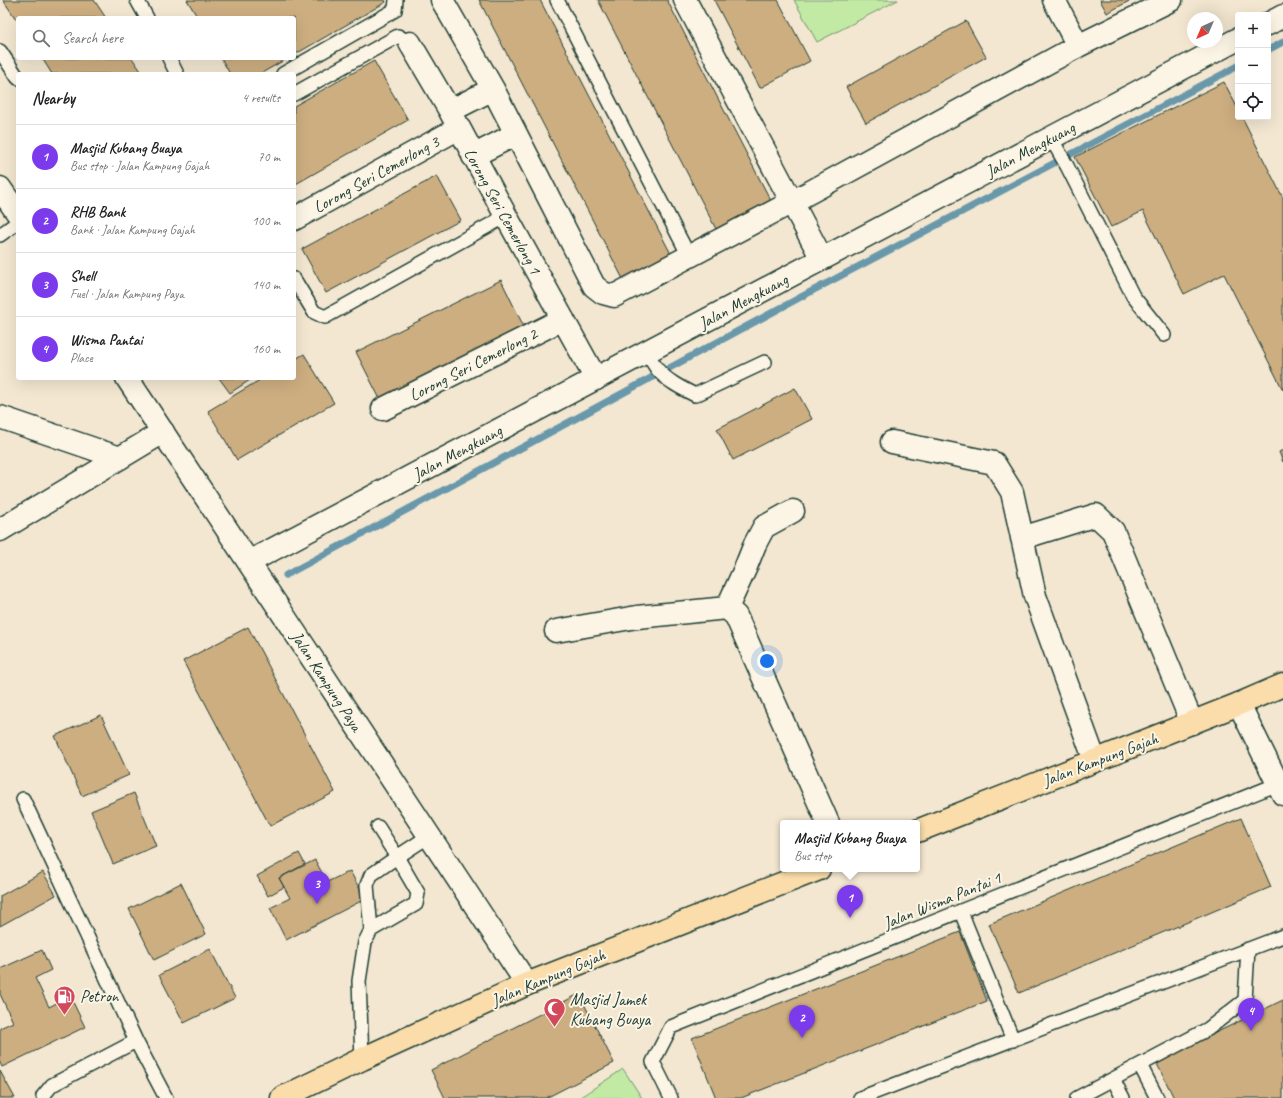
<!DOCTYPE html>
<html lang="en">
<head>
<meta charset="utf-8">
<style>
  :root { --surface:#fff; --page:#f6f6f6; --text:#202124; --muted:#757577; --line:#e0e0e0; --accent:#7c3aed }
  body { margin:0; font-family:Caveat,sans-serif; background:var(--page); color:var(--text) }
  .controls { position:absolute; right:12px; top:12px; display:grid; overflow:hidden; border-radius:4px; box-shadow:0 4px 16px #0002 }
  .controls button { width:36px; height:36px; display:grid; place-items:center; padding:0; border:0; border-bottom:1px solid var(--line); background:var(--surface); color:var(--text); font:20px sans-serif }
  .compass { position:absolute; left:1187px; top:12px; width:36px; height:36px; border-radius:50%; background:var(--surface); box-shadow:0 4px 16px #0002; rotate:224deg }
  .you { position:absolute; left:767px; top:661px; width:14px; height:14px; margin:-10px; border:3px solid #fff; border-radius:50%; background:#1a73e8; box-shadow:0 0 0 6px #1a73e833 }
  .badge { display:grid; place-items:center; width:26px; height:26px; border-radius:50%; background:var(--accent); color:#fff; font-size:13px; font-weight:700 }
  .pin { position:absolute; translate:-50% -33px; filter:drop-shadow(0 1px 2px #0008) }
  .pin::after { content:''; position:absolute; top:21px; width:14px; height:12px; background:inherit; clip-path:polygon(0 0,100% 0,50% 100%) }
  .popup { position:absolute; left:780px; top:820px; width:140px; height:52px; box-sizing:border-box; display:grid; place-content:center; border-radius:4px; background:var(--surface); filter:drop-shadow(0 1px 3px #0005); font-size:13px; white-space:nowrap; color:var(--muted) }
  .popup b { font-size:15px; color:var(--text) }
  .popup::after { content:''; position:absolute; left:50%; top:100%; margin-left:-8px; border:8px solid transparent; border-top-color:var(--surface) }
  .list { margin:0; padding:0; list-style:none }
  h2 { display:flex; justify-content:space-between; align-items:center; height:52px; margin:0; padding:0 16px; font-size:17px }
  h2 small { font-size:13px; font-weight:400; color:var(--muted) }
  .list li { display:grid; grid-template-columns:26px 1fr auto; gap:12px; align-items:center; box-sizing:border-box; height:64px; padding:0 16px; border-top:1px solid var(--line) }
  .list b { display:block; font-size:15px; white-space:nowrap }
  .list p { margin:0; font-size:13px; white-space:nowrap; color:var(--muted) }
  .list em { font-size:13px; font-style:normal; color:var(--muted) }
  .icon { flex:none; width:22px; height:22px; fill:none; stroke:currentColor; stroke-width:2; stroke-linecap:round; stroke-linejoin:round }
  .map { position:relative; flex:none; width:1283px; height:1098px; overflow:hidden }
  .search { position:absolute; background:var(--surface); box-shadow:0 4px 16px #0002; left:16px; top:16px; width:280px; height:44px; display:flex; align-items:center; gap:10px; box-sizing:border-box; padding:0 14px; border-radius:4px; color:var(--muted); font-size:15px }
  .panel { position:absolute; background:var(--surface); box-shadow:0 4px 16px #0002; left:16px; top:72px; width:280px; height:308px; border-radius:4px }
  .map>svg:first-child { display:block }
</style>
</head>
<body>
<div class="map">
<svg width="1283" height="1098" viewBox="0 0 1283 1098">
  <rect width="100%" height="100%" fill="#f3e7d1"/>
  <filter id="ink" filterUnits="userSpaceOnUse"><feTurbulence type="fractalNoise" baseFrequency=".025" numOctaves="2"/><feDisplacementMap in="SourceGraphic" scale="8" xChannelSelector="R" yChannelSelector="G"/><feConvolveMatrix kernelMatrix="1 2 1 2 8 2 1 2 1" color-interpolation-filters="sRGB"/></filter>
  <g filter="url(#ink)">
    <path fill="#c2eaa5" stroke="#70946c" d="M794 0H898L817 42Z
      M623 1069 642 1098H579Z"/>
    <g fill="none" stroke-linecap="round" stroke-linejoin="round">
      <path stroke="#6998ab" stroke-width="7" d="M1268 50 1283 42
        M286 575 812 291 1238 66"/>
    </g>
    <path fill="#cdae81" stroke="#1f3d34" d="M3 0H94L106 18H18V22Z
      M187 0H385L386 2 294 55V18H198Z
      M479 0H540L671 254 623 279Z
      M598 0H667L772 203 717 231Z
      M714 0H778L810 61 760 88Z
      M1100 0H1131L1107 13Z
      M966 21 986 57 866 123 846 87Z
      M42 58H132L143 74H52Z
      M221 58H288L260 74H230Z
      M374 61 408 120 294 185V106Z
      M1224 82 1238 109V117H1242L1283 198V390L1224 274 1184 294 1143 211 1111 227 1075 157Z
      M437 176 461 220 326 293 302 249Z
      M501 280 524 327 380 399 356 352Z
      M304 354 334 403 237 460 208 411 263 378H294V360Z
      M219 378H253L230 393Z
      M795 388 812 419 733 460 717 429Z
      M1283 450V462L1279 452Z
      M248 627 335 792 270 826 183 661Z
      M101 715 129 775 82 796 55 736Z
      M134 793 156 846 113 864 91 811Z
      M1241 818 1271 887 1019 993 989 924Z
      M299 853 305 864 279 878 284 887 268 896 257 876Z
      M315 860 327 882 350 871 365 899 286 940 270 908 290 898 279 878Z
      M43 872 56 895 0 926V896Z
      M181 883 206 934 154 960 129 909Z
      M960 932 987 1001 741 1098H716L692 1038Z
      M210 949 235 998 184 1023 159 975Z
      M42 950 51 970 35 978 49 1007 70 996 85 1027 2 1067 0 1063V1028L13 1022 0 994V969Z
      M579 994 614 1063 546 1098H445L431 1070Z
      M1283 1000V1098H1174L1156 1062Z
      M0 1071 15 1098H0Z"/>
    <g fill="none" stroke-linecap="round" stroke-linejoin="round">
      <defs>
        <path id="service" d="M137 0 147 18
          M557 0 689 256
          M0 51 18 78
          M169 58 177 74
          M283 74 395 10 396 0
          M294 94 398 36 410 43
          M1051 138 1067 166 1133 296 1164 335
          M0 235 18 222
          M294 279 314 312 325 317 506 216
          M646 352C650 358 653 363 657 369 667 381 681 388 695 395L765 362
          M23 799 136 1041 166 1098
          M961 912 1013 1040
          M371 930 367 885 371 875 397 857 378 827
          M362 1059 359 981 365 942 371 930 416 904 418 893 397 857 429 836
          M1140 1065 1157 1098
          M1113 1079 1123 1098
          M44 1098 43 1096 52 1085 136 1041
          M671 1098 653 1062 671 1027 1278 784
          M860 1098 1283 936
          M1077 1098 1208 1029 1245 1000 1248 949"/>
        <path id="minor" d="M442 0 493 89 594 286 603 293 614 296 792 202 1078 46 1171 0
          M685 0 822 259
          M1054 0 1078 46
          M1268 24 1283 16
          M410 43 450 111 506 216 596 379
          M450 111 493 89
          M473 156 516 134
          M294 219 459 128
          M383 409 563 319
          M0 417 120 458
          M892 442 994 463 1012 492 1035 596 1095 761
          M0 530 163 432
          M1022 538 1096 515 1113 531 1192 723
          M249 562 1238 39
          M727 608 745 569 755 544 764 527 793 511
          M556 631 637 617 727 608 736 616 828 823
          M1239 704 1283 794"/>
        <path id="tertiary" d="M0 188 18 214
          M127 378 527 984"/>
        <path id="primary" d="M917 831 1239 704 1283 685
          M282 1098 362 1059 527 984 819 869"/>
      </defs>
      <use href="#service" stroke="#1f3d34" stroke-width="16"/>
      <use href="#minor" stroke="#1f3d34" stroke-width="25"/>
      <use href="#tertiary" stroke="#1f3d34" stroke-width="25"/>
      <use href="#primary" stroke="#1f3d34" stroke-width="25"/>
      <use href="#service" stroke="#fcf5e5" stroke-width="13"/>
      <use href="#minor" stroke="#fcf5e5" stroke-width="22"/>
      <use href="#tertiary" stroke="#fcf5e5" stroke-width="22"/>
      <use href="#primary" stroke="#fbddab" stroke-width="22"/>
    </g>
  </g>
  <defs>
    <symbol id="fuel-pin" viewBox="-11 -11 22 30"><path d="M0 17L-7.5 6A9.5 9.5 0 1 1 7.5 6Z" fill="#d1495b" stroke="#fcf5e5"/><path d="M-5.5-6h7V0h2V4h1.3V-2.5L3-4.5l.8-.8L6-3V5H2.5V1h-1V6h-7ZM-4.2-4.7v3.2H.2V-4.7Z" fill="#fff"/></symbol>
    <symbol id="mosque-pin" viewBox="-11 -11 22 30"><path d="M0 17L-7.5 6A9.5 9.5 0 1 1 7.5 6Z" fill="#d1495b" stroke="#fcf5e5"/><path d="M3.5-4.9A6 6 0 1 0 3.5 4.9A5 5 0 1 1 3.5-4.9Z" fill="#fff"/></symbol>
  </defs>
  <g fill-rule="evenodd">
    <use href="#fuel-pin" x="52" y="984" width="25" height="34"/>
    <use href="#mosque-pin" x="542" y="996" width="25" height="34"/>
  </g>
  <g text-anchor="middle" stroke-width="4" stroke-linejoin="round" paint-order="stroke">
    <g font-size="17" fill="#1f3d34" stroke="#fcf5e5">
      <text transform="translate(1030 149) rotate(-28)" y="6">Jalan Mengkuang</text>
      <text transform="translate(376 174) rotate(-29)" y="6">Lorong Seri Cemerlong 3</text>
      <text transform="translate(503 211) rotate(61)" y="6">Lorong Seri Cemerlong 1</text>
      <text transform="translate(743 301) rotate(-28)" y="6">Jalan Mengkuang</text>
      <text transform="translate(473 364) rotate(-27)" y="6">Lorong Seri Cemerlong 2</text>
      <text transform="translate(457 452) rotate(-28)" y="6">Jalan Mengkuang</text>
      <text transform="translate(327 681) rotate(57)" y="6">Jalan Kampung Paya</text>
      <text transform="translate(1100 759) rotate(-21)" y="6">Jalan Kampung Gajah</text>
      <text transform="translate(942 900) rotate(-22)" y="6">Jalan Wisma Pantai 1</text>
      <text transform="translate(548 977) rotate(-23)" y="6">Jalan Kampung Gajah</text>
    </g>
    <g font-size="17" fill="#1f3d34" stroke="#fcf5e5" text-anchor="start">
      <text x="80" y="1002">Petron</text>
      <text x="570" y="1005">Masjid Jamek<tspan x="570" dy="20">Kubang Buaya</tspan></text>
    </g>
  </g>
</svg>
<div class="controls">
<button>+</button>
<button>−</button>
<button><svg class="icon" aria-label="locate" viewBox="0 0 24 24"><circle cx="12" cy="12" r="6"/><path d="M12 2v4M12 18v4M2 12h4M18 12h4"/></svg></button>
</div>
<svg class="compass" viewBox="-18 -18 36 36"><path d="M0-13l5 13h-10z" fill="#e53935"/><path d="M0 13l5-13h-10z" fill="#757577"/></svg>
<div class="you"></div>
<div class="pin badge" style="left:850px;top:918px">1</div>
<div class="popup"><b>Masjid Kubang Buaya</b>Bus stop</div>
<div class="pin badge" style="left:802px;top:1038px">2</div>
<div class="pin badge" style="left:317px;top:904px">3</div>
<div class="pin badge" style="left:1251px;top:1031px">4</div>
<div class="search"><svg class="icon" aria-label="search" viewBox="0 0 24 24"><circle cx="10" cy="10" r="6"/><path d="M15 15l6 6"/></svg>Search here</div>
<section class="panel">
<h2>Nearby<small>4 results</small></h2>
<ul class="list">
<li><span class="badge">1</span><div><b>Masjid Kubang Buaya</b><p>Bus stop · Jalan Kampung Gajah</p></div><em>70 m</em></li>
<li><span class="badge">2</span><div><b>RHB Bank</b><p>Bank · Jalan Kampung Gajah</p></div><em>100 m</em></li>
<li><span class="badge">3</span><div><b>Shell</b><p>Fuel · Jalan Kampung Paya</p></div><em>140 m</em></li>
<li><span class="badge">4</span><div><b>Wisma Pantai</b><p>Place</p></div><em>160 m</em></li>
</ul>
</section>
</div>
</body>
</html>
